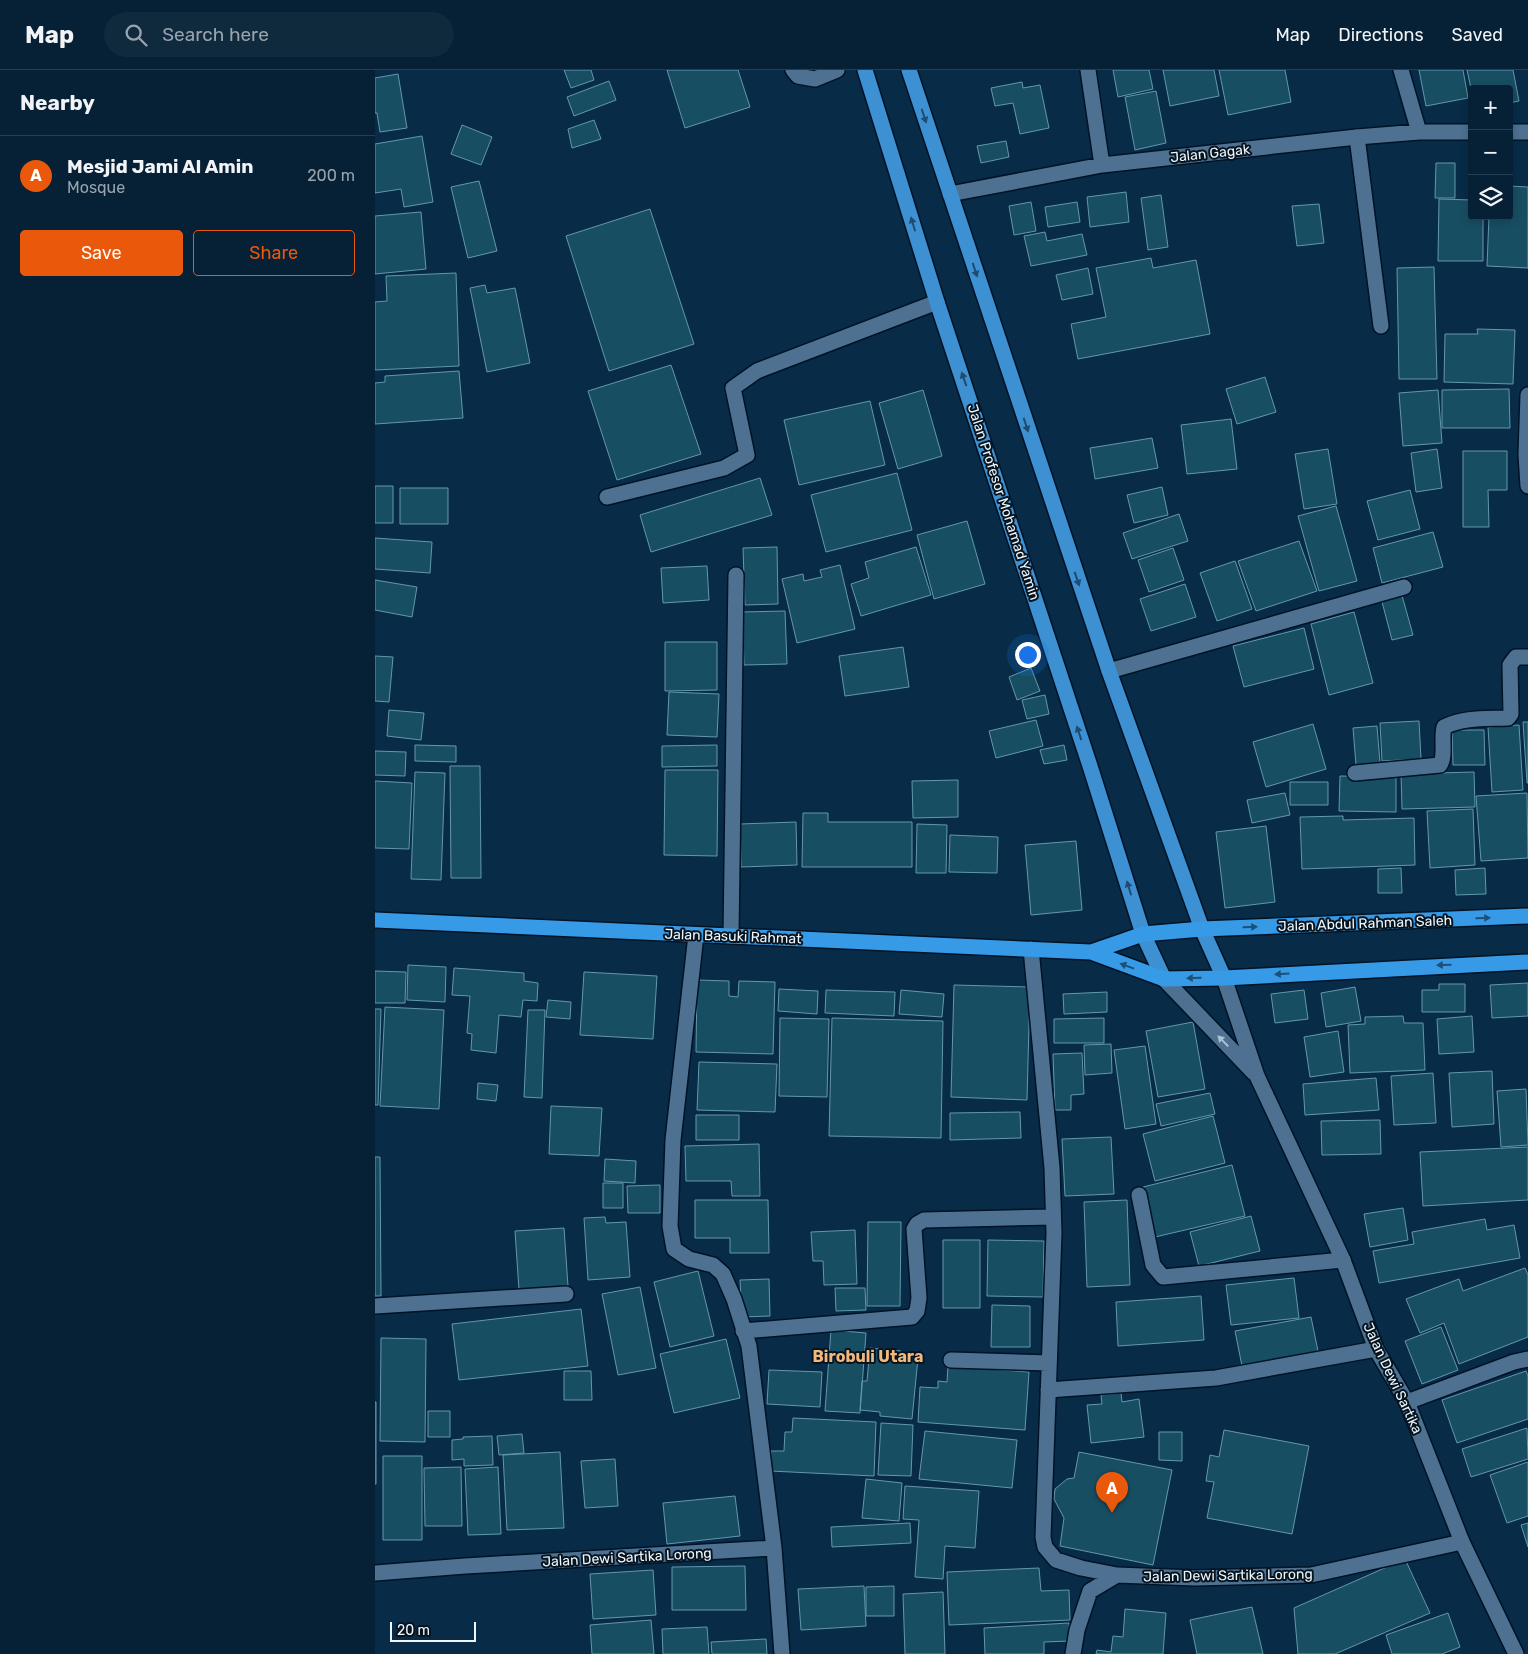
<!DOCTYPE html>
<html lang="en">
<head>
<meta charset="utf-8">
<style>
  :root { --surface:#062135; --page:#0f293d; --text:#f1f3f6; --muted:#98a3ad; --line:#273e50; --accent:#ea580c }
  body { margin:0; font-family:Rubik,sans-serif; background:var(--page); color:var(--text) }
  .controls { position:absolute; right:15px; top:15px; display:grid; overflow:hidden; border-radius:5px; box-shadow:0 2px 8px #0003 }
  .controls button { width:45px; height:45px; display:grid; place-items:center; padding:0; border:0; border-bottom:1px solid var(--line); background:var(--surface); color:var(--text); font:25px sans-serif }
  .scale { position:absolute; left:15px; bottom:12px; width:86px; box-sizing:border-box; padding-left:5px; border:2px solid #eef6fd; border-top:0; font-size:14px; line-height:18px; white-space:nowrap; color:#eef6fd; -webkit-text-stroke:4px #061420; paint-order:stroke }
  .you { position:absolute; left:652px; top:584px; width:18px; height:18px; margin:-12px; border:4px solid #fff; border-radius:50%; background:#1a73e8; box-shadow:0 0 0 8px #1a73e833 }
  .badge { display:grid; place-items:center; width:32px; height:32px; border-radius:50%; background:var(--accent); color:#fff; font-size:16px; font-weight:700 }
  .pin { position:absolute; translate:-50% -41px; filter:drop-shadow(0 1px 2px #0008) }
  .pin::after { content:''; position:absolute; top:26px; width:18px; height:15px; background:inherit; clip-path:polygon(0 0,100% 0,50% 100%) }
  .list { margin:0; padding:0; list-style:none }
  h2 { display:flex; justify-content:space-between; align-items:center; height:65px; margin:0; padding:0 20px; font-size:21px }
  h2 small { font-size:16px; font-weight:400; color:var(--muted) }
  .list li { display:grid; grid-template-columns:32px 1fr auto; gap:15px; align-items:center; box-sizing:border-box; height:80px; padding:0 20px; border-top:1px solid var(--line) }
  .list b { display:block; font-size:19px; white-space:nowrap }
  .list p { margin:0; font-size:16px; white-space:nowrap; color:var(--muted) }
  .list em { font-size:16px; font-style:normal; color:var(--muted) }
  .actions { display:flex; gap:10px; padding:15px 20px }
  .actions a { flex:1; padding:11px 0; border:1px solid var(--accent); border-radius:5px; text-align:center; font-size:18px; color:var(--accent) }
  .actions .main { background:var(--accent); color:#fff }
  .icon { flex:none; width:28px; height:28px; fill:none; stroke:currentColor; stroke-width:2; stroke-linecap:round; stroke-linejoin:round }
  .map { position:relative; flex:none; width:1153px; height:1584px; overflow:hidden }
  header { display:flex; align-items:center; gap:30px; box-sizing:border-box; height:70px; padding:0 25px; background:var(--surface); border-bottom:1px solid var(--line) }
  header strong { font-size:24px }
  nav { display:flex; gap:28px; margin-inline-start:auto; font-size:18px }
  .search { width:350px; height:45px; background:var(--page); display:flex; align-items:center; gap:12px; box-sizing:border-box; padding:0 18px; border-radius:28px; color:var(--muted); font-size:19px }
  main { display:flex }
  aside { flex:1; background:var(--surface) }
  .map>svg:first-child { display:block }
</style>
</head>
<body>
<header>
<strong>Map</strong>
<div class="search"><svg class="icon" aria-label="search" viewBox="0 0 24 24"><circle cx="10" cy="10" r="6"/><path d="M15 15l6 6"/></svg>Search here</div>
<nav><a>Map</a><a>Directions</a><a>Saved</a></nav>
</header>
<main>
<aside>
<h2>Nearby<small></small></h2>
<ul class="list">
<li><span class="badge">A</span><div><b>Mesjid Jami Al Amin</b><p>Mosque</p></div><em>200 m</em></li>
</ul>
<div class="actions"><a class="main">Save</a><a>Share</a></div>
</aside>
<div class="map">
<svg width="1153" height="1584" viewBox="0 0 1153 1584">
  <rect width="100%" height="100%" fill="#082c47"/>
  <path fill="#184e62" stroke="#6397ad" d="M189 0H216L219 10 196 18Z
    M292 0H363L375 37 310 58Z
    M738 0H774L778 19 743 27Z
    M788 0H839L844 26 795 36Z
    M844 0H910L916 32 853 45Z
    M1044 0H1088L1093 28 1051 36Z
    M1092 0H1138L1144 31 1134 33V19H1097V23Z
    M23 4 32 58 5 62 2 43H0V8Z
    M234 11 241 30 199 46 192 27Z
    M647 12 648 18 665 15 674 58 645 64 638 33 620 36 616 18Z
    M781 21 791 73 760 80 750 27Z
    M219 50 226 69 197 78 193 59Z
    M87 55 117 67 106 95 76 84Z
    M47 66 58 132 29 137 26 119 0 123V74Z
    M631 71 634 87 606 93 602 76Z
    M1061 93H1080V128H1060Z
    M104 111 122 181 93 188 76 117Z
    M1134 116 1153 117V198L1112 196 1114 146H1134Z
    M751 122 754 152 715 157 712 127Z
    M786 125 793 177 773 180 766 128Z
    M1064 129 1097 130V146H1108V191H1063Z
    M656 132 661 161 639 165 634 136Z
    M702 132 705 152 673 157 670 137Z
    M944 134 949 173 922 176 917 136Z
    M275 139 319 274 234 301 191 166Z
    M46 142 51 199 0 204V146Z
    M670 162 672 171 707 164 712 185 656 196 649 166Z
    M776 188 778 198 821 190 835 264 703 289 696 254 731 247 721 198Z
    M1059 197 1062 309H1024L1022 198Z
    M713 198 718 224 687 230 681 205Z
    M81 203 84 296 0 300V232L12 231 11 206Z
    M110 215 112 223 140 218 155 293 112 302 95 218Z
    M1102 259 1140 260 1138 314 1069 312 1070 264H1103Z
    M296 295 326 384 242 410 213 321Z
    M84 301 88 348 0 354V313L10 312V306Z
    M890 307 901 342 862 354 851 319Z
    M1134 319 1135 358H1067V320Z
    M548 320 567 386 523 399 504 333Z
    M1063 320 1067 373 1028 376 1024 323Z
    M495 331 510 395 424 415 409 350Z
    M856 349 862 399 812 404 806 355Z
    M777 368 783 398 720 409 715 378Z
    M953 379 962 434 929 439 920 384Z
    M1062 379 1067 418 1041 422 1036 383Z
    M1088 381H1132V420H1113L1114 457H1088Z
    M522 403 537 460 451 482 436 425Z
    M385 408 397 445 276 482 265 445Z
    M0 416H18V453H0Z
    M787 417 793 445 759 453 752 425Z
    M25 418H73V454H25Z
    M1035 420 1045 459 1003 470 992 431Z
    M961 436 982 511 944 521 923 446Z
    M804 444 813 471 757 489 748 463Z
    M592 451 610 514 559 529 542 465Z
    M1058 462 1068 497 1007 513 998 478Z
    M0 468 57 472 55 503 0 499Z
    M924 471 942 521 881 541 863 491Z
    M402 477 403 534 370 535 368 478Z
    M541 477 556 525 486 546 476 514 494 508 490 492Z
    M798 478 809 510 774 522 763 490Z
    M860 491 877 539 842 551 825 503Z
    M465 495 480 559 422 573 407 509 428 504 429 511 447 507 445 500Z
    M332 496 334 530 288 533 286 498Z
    M0 510 42 517 37 547 0 540Z
    M810 514 821 547 776 561 765 529Z
    M1026 522 1038 565 1017 570 1006 528Z
    M410 541 412 594 369 595 367 542Z
    M979 542 998 613 954 625 936 554Z
    M929 558 939 599 869 617 858 576Z
    M290 572H342V620L290 621Z
    M528 577 534 617 470 626 464 586Z
    M0 586 18 587 14 632 0 631Z
    M656 598 665 621 642 630 634 607Z
    M294 622 344 624 342 667 292 665Z
    M670 625 674 644 652 649 647 630Z
    M14 640 49 643 46 670 12 666Z
    M661 650 668 676 621 688 614 661Z
    M1044 651 1046 689 1007 691 1005 653Z
    M1148 652H1153V713H1152Z
    M938 654 951 699 891 717 878 672Z
    M1144 655 1148 720 1117 722 1113 657Z
    M1002 656 1005 693 981 695 978 658Z
    M1077 660H1109L1110 695H1078Z
    M40 675 81 676V692L40 691Z
    M342 675V696L287 697V676Z
    M689 675 692 690 669 694 665 680Z
    M0 681 31 682 30 706 0 705Z
    M75 696H105L106 808H76Z
    M290 700H343L342 786 289 785Z
    M40 702 70 703 66 810 36 809Z
    M1099 702 1100 737 1027 739 1026 704Z
    M965 706 1021 707V742L964 741Z
    M583 710V747L538 748 537 711Z
    M0 711 37 713 34 779 0 778Z
    M915 712H953V735H915Z
    M910 723 915 745 877 753 872 730Z
    M1152 723 1153 788 1106 791 1101 726Z
    M1098 739 1100 795 1055 798 1052 741Z
    M428 743H453V752H537V797H427Z
    M968 746V750L1039 748 1040 795 927 799 925 747Z
    M421 752 422 795 366 797 365 754Z
    M542 754 572 755 571 803H541Z
    M891 756 900 832 850 838 841 762Z
    M575 765 623 767 622 803 574 802Z
    M701 771 707 840 656 845 650 775Z
    M1026 798 1027 823H1003V799Z
    M1110 798 1111 824 1081 825 1080 800Z
    M33 895 71 897 70 932 32 930Z
    M79 898 149 903V911L163 913 162 931 148 930 146 947 124 945 121 983 96 980 97 964 92 963 95 926 77 925Z
    M0 901 31 902 30 933H0Z
    M209 902 282 906 278 969 205 965Z
    M322 910 354 911V926L363 927 364 911 400 912 398 984 321 982Z
    M1153 913V946L1117 948 1115 915Z
    M1064 914H1090V942H1047V920H1064Z
    M579 915 655 917 652 1030 576 1027Z
    M980 917 986 951 951 957 946 923Z
    M404 919 443 921 442 944 403 941Z
    M451 920 520 922 519 946 450 943Z
    M526 920 569 924 567 947 524 944Z
    M929 920 933 949 900 953 896 924Z
    M732 922V942L689 944 688 924Z
    M173 930 196 932 195 949 171 947Z
    M10 937 69 940 64 1039 5 1036Z
    M0 939H6L3 1035H0Z
    M153 940H170L167 1028 149 1027Z
    M1028 946 1029 953H1048L1050 1000 975 1003 973 955 990 954V947Z
    M1097 946 1099 982 1064 984 1062 949Z
    M405 948 454 949 452 1027 404 1026Z
    M457 948 568 951 566 1068 454 1066Z
    M729 948V973H679V949Z
    M818 952 830 1019 783 1027 771 961Z
    M963 961 969 1002 935 1007 929 967Z
    M736 974 737 1003 710 1005 709 975Z
    M770 976 781 1054 750 1059 739 980Z
    M707 983 709 1024 696 1025V1040H680L678 984Z
    M324 992 402 994 400 1042 322 1040Z
    M1117 1001 1119 1054 1077 1057 1074 1003Z
    M1058 1003 1061 1053 1019 1055 1016 1006Z
    M1001 1008 1004 1040 930 1045 928 1014Z
    M103 1013 123 1015 121 1031 102 1029Z
    M1151 1019 1153 1075 1126 1077 1122 1021Z
    M835 1023 840 1044 786 1056 781 1034Z
    M176 1036 227 1038 224 1086 174 1084Z
    M645 1042 646 1068 575 1070V1043Z
    M321 1045H364V1070H321Z
    M838 1046 850 1093 780 1111 768 1064Z
    M1005 1050 1006 1084 947 1085 946 1051Z
    M736 1067 739 1124 690 1126 687 1069Z
    M384 1074 385 1126H357L356 1111H311L310 1076Z
    M1153 1077V1130L1048 1136 1045 1082Z
    M0 1087H5L6 1226H0Z
    M230 1089 261 1091 260 1113 229 1111Z
    M857 1095 870 1146 780 1167 768 1117Z
    M228 1113H248V1138H228Z
    M285 1115V1143H253L252 1116Z
    M320 1130H393L394 1183H355V1168H320Z
    M752 1130 755 1215 712 1217 709 1132Z
    M1028 1138 1033 1170 995 1177 989 1144Z
    M876 1146 885 1181 824 1196 815 1162Z
    M230 1147 231 1153 251 1152 255 1207 213 1210 209 1148Z
    M1110 1149 1112 1160 1139 1155 1145 1188 1004 1213 998 1181 1039 1174 1037 1162Z
    M493 1152H526L525 1236H492Z
    M189 1158 193 1216 144 1220 140 1161Z
    M480 1160 482 1214 449 1215 448 1191H438L436 1162Z
    M568 1170H605V1238H568Z
    M613 1170 669 1171 668 1227 612 1226Z
    M1150 1198 1153 1205V1267L1084 1294 1069 1253 1045 1263 1031 1229 1084 1209 1088 1221Z
    M323 1201 339 1266 295 1277 279 1212Z
    M919 1208 924 1248 856 1255 851 1215Z
    M394 1209 395 1246 367 1247 365 1210Z
    M265 1217 281 1298 243 1305 227 1224Z
    M460 1218H490L491 1240 461 1241Z
    M826 1226 829 1270 743 1276 741 1232Z
    M617 1235 655 1236V1277H616Z
    M206 1239 213 1296 84 1310 77 1254Z
    M936 1247 944 1286 868 1301 860 1261Z
    M1066 1257 1083 1300 1047 1314 1030 1271Z
    M456 1260 491 1263 485 1343 450 1341Z
    M6 1268 51 1269 50 1372 5 1371Z
    M351 1269 365 1328 299 1343 285 1284Z
    M495 1278 526 1281V1287L543 1288 537 1349 505 1346V1342L485 1340 487 1311H492Z
    M573 1296 654 1302 650 1360 543 1352 545 1317 563 1318V1311L572 1312Z
    M394 1300 447 1302 445 1337 392 1334Z
    M189 1301H216L217 1330H189Z
    M1151 1301 1153 1306V1349L1082 1373 1067 1330Z
    M746 1323 747 1332 764 1329 769 1367 716 1373 712 1335 727 1334 726 1325Z
    M0 1332H1V1414H0Z
    M53 1341H75V1367H53Z
    M418 1348 501 1352 499 1406 395 1401 396 1381H409L410 1362H417Z
    M506 1353 538 1355 536 1406 503 1405Z
    M1152 1358 1153 1389 1096 1407 1087 1379Z
    M849 1360 934 1376 917 1464 832 1448 839 1412 831 1411 835 1385 844 1387Z
    M550 1361 642 1370 637 1418 544 1409Z
    M784 1362H807V1391L784 1390Z
    M147 1364 149 1383 124 1385 122 1366Z
    M117 1366 118 1395 89 1396V1389L77 1390V1370L88 1369V1367Z
    M185 1382 189 1458 132 1460 128 1385Z
    M704 1382 797 1400 778 1495 685 1476 689 1448 679 1429 680 1419 692 1409 699 1408Z
    M8 1386H47V1470H8Z
    M240 1389 243 1436 210 1438 206 1391Z
    M1153 1392V1446L1132 1453 1115 1405Z
    M86 1397 87 1456H50L49 1398Z
    M123 1397 126 1464 93 1465 90 1399Z
    M491 1409 527 1413 524 1451 487 1448Z
    M530 1416 604 1421 600 1478 570 1476 568 1509 540 1507 544 1450 528 1449Z
    M360 1426 365 1466 292 1474 288 1433Z
    M535 1453 536 1473 457 1477 456 1457Z
    M1153 1453V1477L1146 1455Z
    M1030 1489 1055 1543 960 1584H923L919 1538Z
    M370 1496 371 1540H297V1497Z
    M664 1498 666 1521 694 1520 695 1550 574 1555 572 1502Z
    M278 1500 281 1545 218 1549 215 1504Z
    M489 1516 491 1556 426 1560 423 1519Z
    M519 1516V1546H491V1517Z
    M568 1522 570 1584H530L528 1524Z
    M877 1537 888 1584H822L815 1550Z
    M750 1539 791 1543 788 1584H721L722 1580 736 1582 738 1566 748 1567Z
    M1073 1543 1085 1577 1067 1584H1017L1011 1565Z
    M276 1550 279 1584H217L215 1555Z
    M694 1553 695 1571 669 1572V1584H610L609 1558Z
    M332 1557 334 1584H288L287 1559Z
    M391 1569 392 1584H337L336 1572Z"/>
  <g fill="none" stroke-linecap="round" stroke-linejoin="round">
    <defs>
      <path id="service" d="M418 0 423 6 440 9 462 0
        M982 67 1006 256
        M232 427 349 398 372 385 358 318 382 301 562 232
        M764 1125 778 1195 788 1207 968 1190"/>
      <path id="minor" d="M713 0 727 95
        M1026 0 1044 62
        M1134 62H1153
        M575 124 727 95 982 67 1044 62H1097
        M1153 325 1151 384 1153 416
        M734 601 1029 517
        M980 703 1065 695C1071 686 1066 669 1069 657 1089 647 1112 649 1133 648L1136 644 1135 595 1141 587H1153
        M321 865 298 1070 295 1156 299 1179 314 1189 338 1195 348 1204 359 1229 374 1276 399 1478
        M356 866 361 505
        M656 879 677 1098 679 1163 668 1467 670 1477 681 1490 706 1498 742 1505
        M0 1236 191 1224
        M368 1261 537 1247 542 1241 544 1228 539 1159 542 1154 549 1150 678 1147
        M576 1290 674 1293
        M673 1320 841 1308 1001 1279
        M1032 1332 1139 1292 1153 1289
        M0 1503 90 1496 399 1478 407 1584
        M698 1584 702 1560 715 1521 742 1505 820 1508 936 1505 1087 1472"/>
      <path id="secondary" d="M849 908 882 1006 968 1190 1001 1279 1032 1332 1087 1472 1141 1584
        M789 909 879 1003"/>
      <path id="primary" d="M490 0 562 232 715 696 768 864 789 909
        M534 0 734 601 827 859 849 908"/>
      <path id="trunk" d="M0 850 716 882 789 909 849 908 1153 892
        M716 882 768 864 827 859 1153 846"/>
    </defs>
    <use href="#service" stroke="#001327" stroke-width="18"/>
    <use href="#minor" stroke="#001327" stroke-width="18"/>
    <use href="#secondary" stroke="#001327" stroke-width="18"/>
    <use href="#primary" stroke="#001327" stroke-width="18"/>
    <use href="#trunk" stroke="#001327" stroke-width="18"/>
    <use href="#service" stroke="#4e7191" stroke-width="15"/>
    <use href="#minor" stroke="#4e7191" stroke-width="15"/>
    <use href="#secondary" stroke="#4e7191" stroke-width="15"/>
    <use href="#primary" stroke="#3d90d1" stroke-width="15"/>
    <use href="#trunk" stroke="#379ae6" stroke-width="15"/>
  </g>
  <defs><path id="oneway-solid" d="M-6-.8H1V-3.2L6.5 0L1 3.2V.8H-6Z" transform="scale(1.25)"/></defs>
  <g fill="#1f4c70">
    <use href="#oneway-solid" transform="translate(549 46) rotate(72)"/>
    <use href="#oneway-solid" transform="translate(538 154) rotate(-107)"/>
    <use href="#oneway-solid" transform="translate(600 200) rotate(72)"/>
    <use href="#oneway-solid" transform="translate(589 309) rotate(-109)"/>
    <use href="#oneway-solid" transform="translate(651 355) rotate(72)"/>
    <use href="#oneway-solid" transform="translate(702 509) rotate(71)"/>
    <use href="#oneway-solid" transform="translate(704 663) rotate(-108)"/>
    <use href="#oneway-solid" transform="translate(754 818) rotate(-107)"/>
  </g>
  <g fill="#1c5079">
    <use href="#oneway-solid" transform="translate(1108 848) rotate(-2)"/>
    <use href="#oneway-solid" transform="translate(875 857) rotate(-2)"/>
    <use href="#oneway-solid" transform="translate(1069 895) rotate(178)"/>
    <use href="#oneway-solid" transform="translate(752 896) rotate(-160)"/>
    <use href="#oneway-solid" transform="translate(907 904) rotate(177)"/>
    <use href="#oneway-solid" transform="translate(819 908) rotate(179)"/>
  </g>
  <use fill="#aec1d2" href="#oneway-solid" transform="translate(848 971) rotate(-134)"/>
  <g text-anchor="middle" stroke-width="4" stroke-linejoin="round" paint-order="stroke">
    <g font-size="14" fill="#eef6fd" stroke="#061420">
      <text transform="translate(835 83) rotate(-6)" y="5">Jalan Gagak</text>
      <text transform="translate(629 432) rotate(72)" y="5">Jalan Profesor Mohamad Yamin</text>
      <text transform="translate(990 853) rotate(-2)" y="5">Jalan Abdul Rahman Saleh</text>
      <text transform="translate(358 866) rotate(2)" y="5">Jalan Basuki Rahmat</text>
      <text transform="translate(1018 1308) rotate(65)" y="5">Jalan Dewi Sartika</text>
      <text transform="translate(252 1487) rotate(-3)" y="5">Jalan Dewi Sartika Lorong</text>
      <text transform="translate(853 1505) rotate(-1)" y="5">Jalan Dewi Sartika Lorong</text>
    </g>
    <g font-size="16" font-weight="bold" fill="#f2b97e" stroke="#061420">
      <text x="493" y="1292">Birobuli Utara</text>
    </g>
  </g>
</svg>
<div class="controls">
<button>+</button>
<button>−</button>
<button><svg class="icon" aria-label="layers" viewBox="0 0 24 24"><path d="M12 4l9 5-9 5-9-5zM3 14l9 5 9-5"/></svg></button>
</div>
<div class="scale">20 m</div>
<div class="you"></div>
<div class="pin badge" style="left:737px;top:1443px">A</div>
</div>
</main>
</body>
</html>
